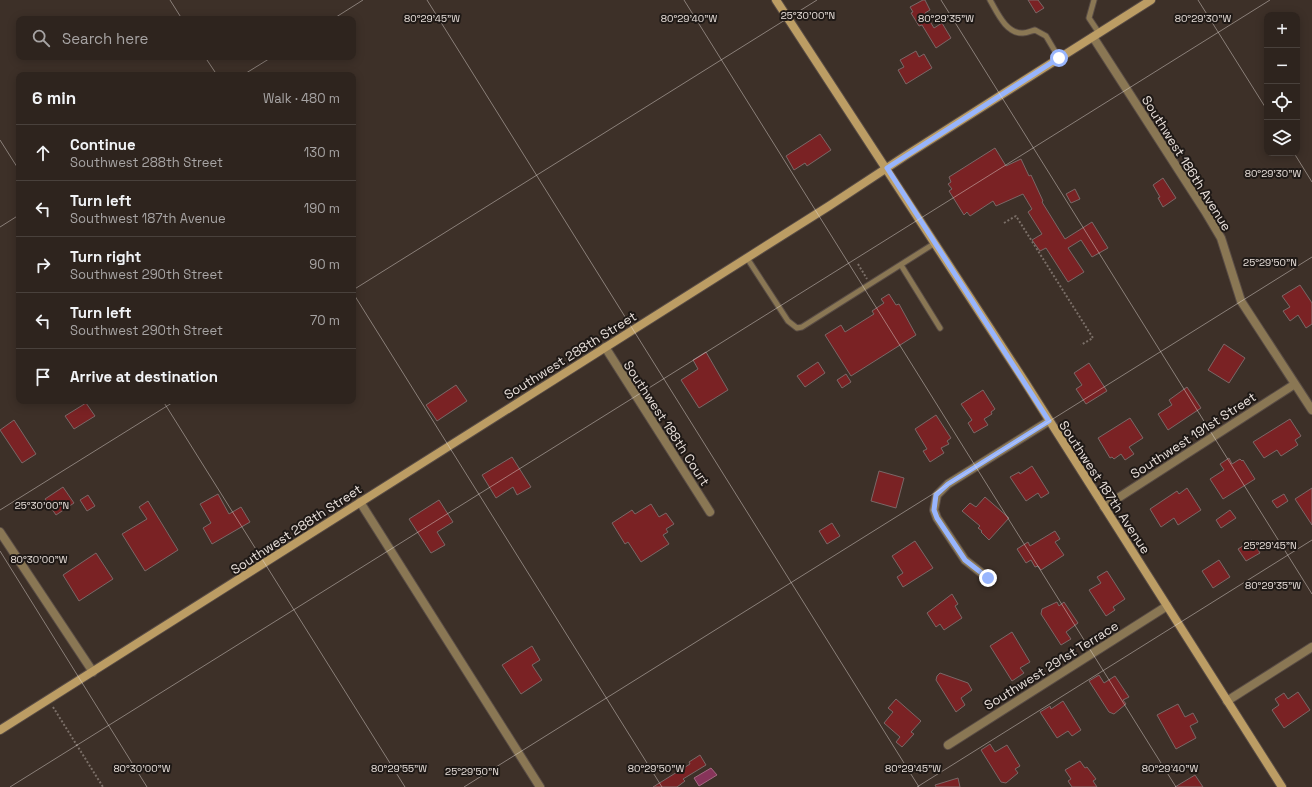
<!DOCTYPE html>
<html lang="en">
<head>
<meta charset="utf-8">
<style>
  :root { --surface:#2e241e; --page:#3a302b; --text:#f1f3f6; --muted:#a7a4a4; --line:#49413c }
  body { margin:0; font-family:"Space Grotesk",sans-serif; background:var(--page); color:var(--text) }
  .controls { position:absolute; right:12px; top:12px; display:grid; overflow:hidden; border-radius:8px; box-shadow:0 2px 10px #0003 }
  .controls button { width:36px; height:36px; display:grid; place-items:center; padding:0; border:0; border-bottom:1px solid var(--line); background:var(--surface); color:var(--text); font:20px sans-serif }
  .stop { position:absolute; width:12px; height:12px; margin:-9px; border:3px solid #98b5fd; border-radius:50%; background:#fff }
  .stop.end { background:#98b5fd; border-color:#fff; box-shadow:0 1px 4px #0008 }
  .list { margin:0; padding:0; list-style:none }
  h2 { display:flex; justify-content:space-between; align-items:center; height:52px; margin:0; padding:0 16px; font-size:17px }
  h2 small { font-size:13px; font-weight:400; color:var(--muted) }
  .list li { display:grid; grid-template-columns:26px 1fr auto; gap:12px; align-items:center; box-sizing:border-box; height:56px; padding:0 16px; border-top:1px solid var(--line) }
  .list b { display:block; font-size:15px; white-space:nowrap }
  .list p { margin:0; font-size:13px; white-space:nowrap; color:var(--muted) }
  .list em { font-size:13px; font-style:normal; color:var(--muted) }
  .icon { flex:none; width:22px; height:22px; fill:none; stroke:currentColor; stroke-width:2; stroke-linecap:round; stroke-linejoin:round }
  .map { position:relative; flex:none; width:1312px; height:787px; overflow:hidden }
  .search { position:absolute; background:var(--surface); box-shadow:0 2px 10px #0003; left:16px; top:16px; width:340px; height:44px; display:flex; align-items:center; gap:10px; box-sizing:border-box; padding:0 14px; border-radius:8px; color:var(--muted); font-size:15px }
  .panel { position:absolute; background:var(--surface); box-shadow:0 2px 10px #0003; left:16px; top:72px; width:340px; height:332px; border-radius:8px }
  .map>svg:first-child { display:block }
</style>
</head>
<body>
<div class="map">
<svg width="1312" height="787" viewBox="0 0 1312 787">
  <rect width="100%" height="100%" fill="#3d3028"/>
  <path fill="#87345a" stroke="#a46881" d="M711 768 717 775 699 786 694 778Z"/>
  <path fill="#7a2224" stroke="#7a6867" d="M923 0H925L930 10 925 13 934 28 942 23 951 38 936 48 922 25 919 26 911 13 913 12 910 7Z
    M1028 0H1038L1044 8 1036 13Z
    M916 51 919 57 924 54 932 68 906 84 898 70 904 67 900 60Z
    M820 134 831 150 807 166 805 163 794 170 786 156Z
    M995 148 1006 166 1021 159 1029 176 1031 175 1043 201 1042 202 1065 239 1092 222 1108 248 1092 257 1081 240 1068 248 1084 272 1068 282 1046 248 1040 251 1032 240 1042 234 1028 212 1032 209 1023 194 996 206 993 201 970 216 967 212 964 215 949 191 952 189 948 184 951 182 949 177Z
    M1163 178 1176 198 1163 207 1158 198 1160 197 1153 185Z
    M1075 189 1080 199 1071 203 1066 194Z
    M1300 285 1312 303V324L1306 328 1298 315 1290 321 1283 311 1290 307 1282 296Z
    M889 294 896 305 899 304 916 335 851 376 825 335 841 325 845 332 874 314 872 311 884 303 881 299Z
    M1224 344 1245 358 1229 383 1208 370Z
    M706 352 728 390 699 408 681 380 698 369 693 360Z
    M818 362 825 373 805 387 797 376Z
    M1089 363 1107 391 1086 404 1076 389 1082 385 1074 373Z
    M846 374 851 382 842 388 837 380Z
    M456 385 467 401 437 421 426 405Z
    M1187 387 1201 408 1168 430 1158 414 1172 405 1169 400Z
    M983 390 995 409 991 412 992 414 984 419 988 425 974 433 968 423 972 420 961 404Z
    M86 403 95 416 74 429 65 416Z
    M936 415 951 438 947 441 949 444 941 448 944 453 930 462 923 451 927 449 915 429Z
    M1130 418 1143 438 1129 447 1134 454 1125 460 1121 454 1114 459 1112 457 1110 458 1098 438Z
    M1290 419 1301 436 1295 440 1298 445 1281 456 1277 450 1264 458 1253 442Z
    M14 420 36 454 22 463 0 430Z
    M512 457 531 487 517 495 513 487 496 498 482 475Z
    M1229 458 1232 464 1240 459 1242 461 1243 460 1255 479 1223 499 1210 479 1224 470 1220 464Z
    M1032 466 1049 493 1041 498 1038 493 1026 501 1010 477 1019 472 1020 474Z
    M879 471 904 478 896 508 871 501Z
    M63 487 74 503 56 515 45 499Z
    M1187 488 1201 510 1178 525 1174 518 1161 527 1150 509 1177 491 1179 494Z
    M1312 488V525L1295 499Z
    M218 494 229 514 241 507 250 522 212 544 203 528 211 523 200 504Z
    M1284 494 1288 501 1277 508 1272 501Z
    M88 495 95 506 87 511 80 500Z
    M985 497 1009 518 989 540 981 532 982 531 978 528 980 526 962 511 970 503 976 507Z
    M439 500 453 522 437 532 445 545 431 553 409 519Z
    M148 501 178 550 145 571 122 534 147 519 139 507Z
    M651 504 659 517 666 513 674 524 666 529 668 532 663 535 669 544 641 562 628 542 625 544 612 523 632 510 635 514Z
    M1230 510 1236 518 1221 528 1216 520Z
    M832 523 840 536 827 544 819 531Z
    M1055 531 1060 539 1055 542 1064 555 1041 570 1038 566 1035 567 1031 560 1026 563 1017 549 1028 542 1030 546Z
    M1252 540 1260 553 1246 561 1238 549Z
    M915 541 933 568 903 587 897 577 903 573 892 556Z
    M96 553 113 579 79 601 63 575Z
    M1219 560 1230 577 1213 588 1202 571Z
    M1107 571 1125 599 1113 607 1115 610 1106 616 1089 590 1101 583 1097 577Z
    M952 594 958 604 955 606 962 618 944 630 940 624 936 627 927 613Z
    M1057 602 1059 606 1064 602 1078 623 1066 632 1071 639 1061 645 1041 614 1042 609Z
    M1012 632 1030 662 1020 668 1024 673 1012 681 990 646Z
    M532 646 540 660 532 665 542 680 521 694 502 665Z
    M940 673 968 683 972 690 961 698 965 705 956 712 936 680 937 676Z
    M1099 675 1104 683 1115 676 1129 697 1123 700 1126 704 1114 714 1109 712 1089 681Z
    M1298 692 1310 710 1284 728 1272 710 1279 705 1275 699 1284 693 1288 699Z
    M896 699 921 721 911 732 914 734 902 747 896 742 900 737 884 723 893 712 888 708Z
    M1063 701 1081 730 1072 736 1068 731 1057 738 1040 712 1050 706 1051 709Z
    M1178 704 1185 717 1193 713 1198 722 1190 726 1196 738 1176 749 1157 715Z
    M990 744 995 752 1007 745 1020 766 1015 769 1018 773 1006 783 1001 782 981 750Z
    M700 755 706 765 683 779 685 781 677 787H653L690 764 689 762Z
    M1080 761 1085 768 1087 767 1096 779 1093 781 1097 787H1072L1068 781 1071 779 1065 770Z
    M1195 775 1203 787H1175Z
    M958 778 960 787H936L935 785Z"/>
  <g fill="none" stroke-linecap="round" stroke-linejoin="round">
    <defs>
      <path id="lane" d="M990 0C997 12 1006 34 1023 33 1027 33 1031 31 1035 30L1046 36 1059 58
        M1094 0 1089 18 1099 33
        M747 258 788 321 797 328 802 327 935 243
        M901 265 940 328"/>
      <path id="street" d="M1093 37 1205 211 1221 238 1241 301 1312 410
        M605 347 710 512
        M360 502 540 787
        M1104 507 1295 384
        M0 532 93 672
        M988 578 965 560 937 518 934 510 937 495 948 484 1049 421
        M1227 701 1312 647
        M948 745 1167 606"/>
      <path id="secondary" d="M776 0 1025 382 1282 787
        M0 730 829 206 905 156 1151 0"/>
    </defs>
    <use href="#lane" stroke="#594c45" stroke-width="7"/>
    <use href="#street" stroke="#594c45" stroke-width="10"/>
    <use href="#secondary" stroke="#594c45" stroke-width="10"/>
    <path stroke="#7b6f68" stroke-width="2" stroke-dasharray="2 2" stroke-linecap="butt" d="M1004 223 1016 216 1093 338 1081 345
      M858 264 867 279
      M53 707 103 787"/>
    <use href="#lane" stroke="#8a7754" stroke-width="5"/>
    <use href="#street" stroke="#8a7754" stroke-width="8"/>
    <use href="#secondary" stroke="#bc9d64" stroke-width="8"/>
  </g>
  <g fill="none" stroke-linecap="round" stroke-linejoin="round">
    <path stroke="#98b5fd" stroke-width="5" d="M988 578 965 560 937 518 934 510 936 495 948 484 1049 421 887 168 1059 58"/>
  </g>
  <path fill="none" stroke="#e9e0db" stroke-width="1" stroke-opacity="0.45" d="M170 0 182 19M427 0 919 787M684 0 1176 787M941 0 1312 594M1198 0 1267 110M333 19 363 0M205 57 217 75M243 75 272 57M0 140 19 170M1294 153 1312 182M0 227 19 215M353 290 817 0M353 293 662 787M163 401 405 787M0 510 175 401M0 551 147 787M10 787 1270 0M464 787 1312 257M917 787 1312 540"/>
  <g text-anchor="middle" stroke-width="4" stroke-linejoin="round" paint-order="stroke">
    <g font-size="13" fill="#e9e0db" stroke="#1f1916">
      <text transform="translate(1187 163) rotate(58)" y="5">Southwest 186th Avenue</text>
      <text transform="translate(570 355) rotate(-32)" y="5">Southwest 288th Street</text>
      <text transform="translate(667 423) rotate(57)" y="5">Southwest 188th Court</text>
      <text transform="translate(1193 435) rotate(-33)" y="5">Southwest 191st Street</text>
      <text transform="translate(1105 487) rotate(57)" y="5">Southwest 187th Avenue</text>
      <text transform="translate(296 529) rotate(-33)" y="5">Southwest 288th Street</text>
      <text transform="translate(1051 665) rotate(-32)" y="5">Southwest 291st Terrace</text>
    </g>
  </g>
  <g font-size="10" text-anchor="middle" fill="#e9e0db" stroke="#1f1916" stroke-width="4" stroke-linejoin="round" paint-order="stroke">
    <text x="808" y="19">25°30'00"N</text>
    <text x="432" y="22">80°29'45"W</text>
    <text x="689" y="22">80°29'40"W</text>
    <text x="1203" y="22">80°29'30"W</text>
    <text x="946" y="22">80°29'35"W</text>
    <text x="1273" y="177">80°29'30"W</text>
    <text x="1270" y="266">25°29'50"N</text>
    <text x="42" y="509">25°30'00"N</text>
    <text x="1270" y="549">25°29'45"N</text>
    <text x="39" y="563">80°30'00"W</text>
    <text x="1273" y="589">80°29'35"W</text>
    <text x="142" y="772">80°30'00"W</text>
    <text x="399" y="772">80°29'55"W</text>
    <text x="656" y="772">80°29'50"W</text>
    <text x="913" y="772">80°29'45"W</text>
    <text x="1170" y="772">80°29'40"W</text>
    <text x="472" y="775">25°29'50"N</text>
  </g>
</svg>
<div class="controls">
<button>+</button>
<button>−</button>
<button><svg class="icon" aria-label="locate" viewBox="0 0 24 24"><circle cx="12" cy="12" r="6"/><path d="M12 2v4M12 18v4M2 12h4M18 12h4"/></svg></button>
<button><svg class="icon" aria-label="layers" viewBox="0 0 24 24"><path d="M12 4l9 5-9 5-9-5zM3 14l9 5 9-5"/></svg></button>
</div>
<div class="stop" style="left:1059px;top:58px"></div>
<div class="stop end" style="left:988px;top:578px"></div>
<div class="search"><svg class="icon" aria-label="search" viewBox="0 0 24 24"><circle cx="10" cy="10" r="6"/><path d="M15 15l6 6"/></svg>Search here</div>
<section class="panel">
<h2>6 min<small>Walk · 480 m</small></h2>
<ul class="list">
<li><svg class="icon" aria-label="ahead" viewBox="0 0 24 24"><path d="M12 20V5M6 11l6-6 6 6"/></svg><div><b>Continue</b><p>Southwest 288th Street</p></div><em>130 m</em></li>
<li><svg class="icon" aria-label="left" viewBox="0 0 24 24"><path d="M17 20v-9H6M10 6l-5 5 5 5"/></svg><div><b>Turn left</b><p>Southwest 187th Avenue</p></div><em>190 m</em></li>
<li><svg class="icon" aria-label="right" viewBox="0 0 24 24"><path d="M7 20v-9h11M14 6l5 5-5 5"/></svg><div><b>Turn right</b><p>Southwest 290th Street</p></div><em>90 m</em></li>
<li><svg class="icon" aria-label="left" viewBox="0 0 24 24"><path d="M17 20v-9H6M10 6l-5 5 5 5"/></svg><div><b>Turn left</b><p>Southwest 290th Street</p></div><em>70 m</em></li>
<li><svg class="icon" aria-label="arrive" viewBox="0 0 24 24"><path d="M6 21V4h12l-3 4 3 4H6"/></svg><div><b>Arrive at destination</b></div></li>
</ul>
</section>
</div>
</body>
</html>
